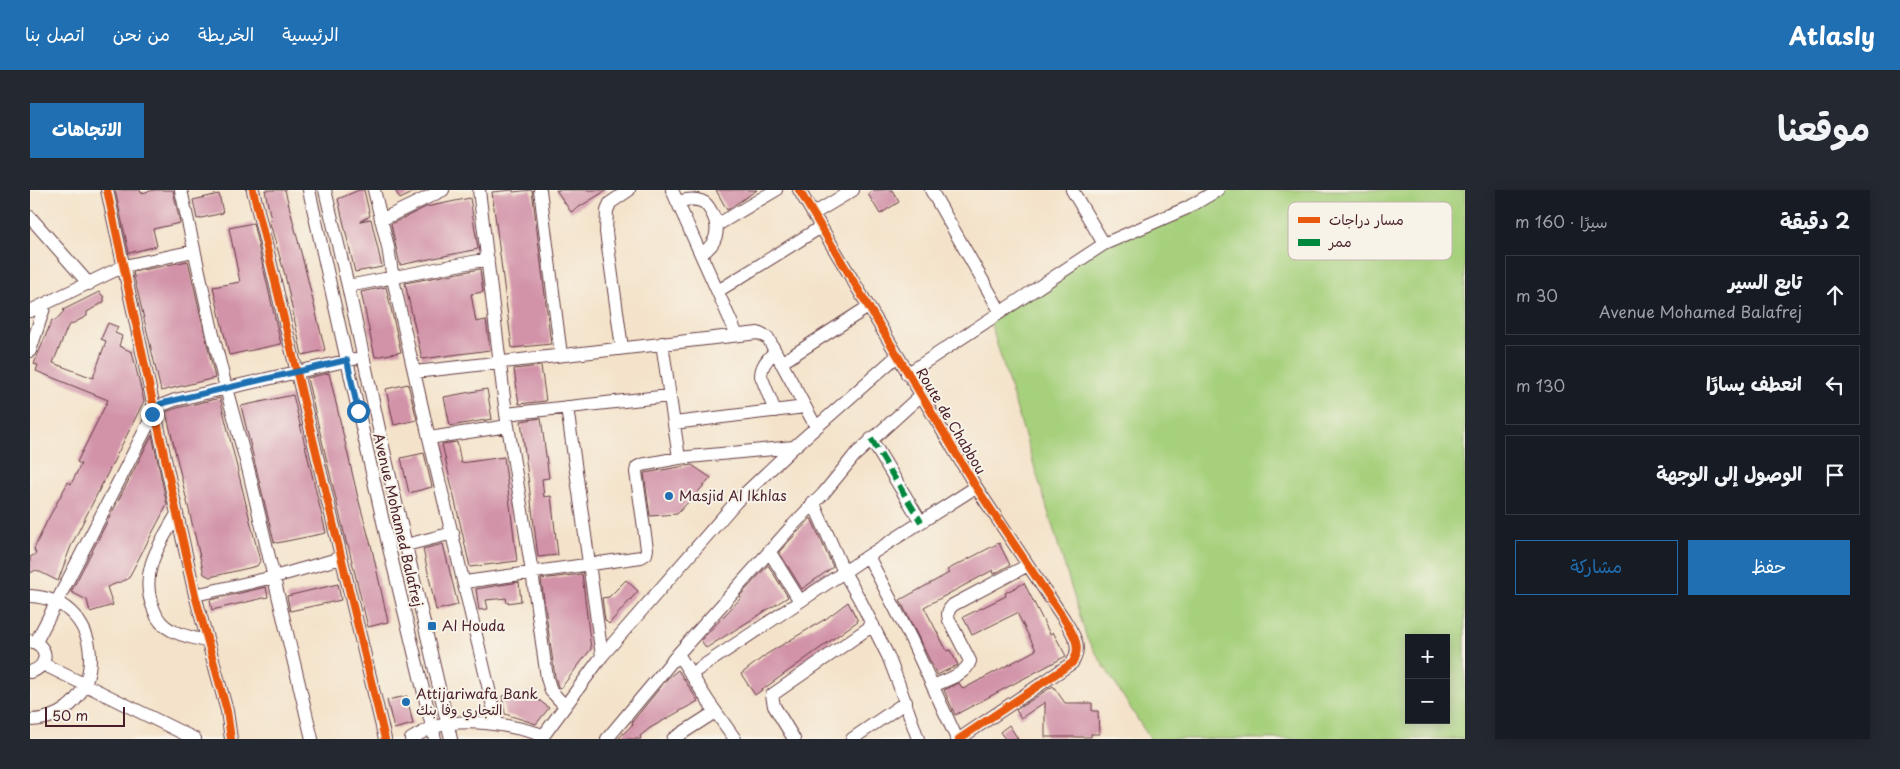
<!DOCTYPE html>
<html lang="ar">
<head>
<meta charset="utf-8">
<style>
  :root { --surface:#171b24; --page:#242831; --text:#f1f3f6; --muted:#9ea1a6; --line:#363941; --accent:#1f6fb2 }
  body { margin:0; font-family:"Playpen Sans","Playpen Sans Arabic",sans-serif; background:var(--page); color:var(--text); direction:rtl }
  .controls { position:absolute; right:15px; bottom:15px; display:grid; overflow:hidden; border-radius:0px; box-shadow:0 2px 12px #0003 }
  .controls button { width:45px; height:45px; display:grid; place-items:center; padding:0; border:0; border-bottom:1px solid var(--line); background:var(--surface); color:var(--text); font:25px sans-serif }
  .scale { position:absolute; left:15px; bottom:12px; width:80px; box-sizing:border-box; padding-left:5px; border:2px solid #4a1f2b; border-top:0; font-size:14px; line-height:18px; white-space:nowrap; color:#4a1f2b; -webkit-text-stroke:4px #f7f3e8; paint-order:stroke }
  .stop { position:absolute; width:15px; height:15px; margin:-11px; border:4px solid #1f6fb2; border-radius:50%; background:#fff }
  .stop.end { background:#1f6fb2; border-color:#fff; box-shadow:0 1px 5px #0008 }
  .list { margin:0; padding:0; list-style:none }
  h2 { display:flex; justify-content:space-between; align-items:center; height:65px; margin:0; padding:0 20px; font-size:21px }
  h2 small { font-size:16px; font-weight:400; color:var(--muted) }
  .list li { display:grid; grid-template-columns:32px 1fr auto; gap:15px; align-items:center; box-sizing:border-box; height:80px; margin:0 10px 10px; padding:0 10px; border:1px solid var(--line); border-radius:0px }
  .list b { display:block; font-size:19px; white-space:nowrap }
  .list p { margin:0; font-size:16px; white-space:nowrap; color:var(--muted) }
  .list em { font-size:16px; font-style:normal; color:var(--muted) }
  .actions { display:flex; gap:10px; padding:15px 20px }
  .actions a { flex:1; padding:11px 0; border:1px solid var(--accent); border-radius:0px; text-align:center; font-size:18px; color:var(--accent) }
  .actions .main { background:var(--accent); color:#fff }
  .icon { flex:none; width:28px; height:28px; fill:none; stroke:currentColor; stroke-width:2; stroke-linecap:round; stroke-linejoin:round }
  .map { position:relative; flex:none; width:1435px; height:549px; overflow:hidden; direction:ltr; border-radius:0px }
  header { display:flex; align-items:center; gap:30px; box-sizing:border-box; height:70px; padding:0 25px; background:var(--accent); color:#fff }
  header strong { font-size:24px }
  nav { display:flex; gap:28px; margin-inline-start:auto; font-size:18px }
  .intro { display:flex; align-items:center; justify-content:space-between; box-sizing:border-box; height:120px; padding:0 30px }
  h1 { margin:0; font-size:35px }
  .button { padding:12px 22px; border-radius:0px; background:var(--accent); color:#fff; font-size:18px; font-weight:700 }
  main { display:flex; gap:30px; padding:0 30px }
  aside { flex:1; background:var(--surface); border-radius:0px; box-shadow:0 2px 12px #0003 }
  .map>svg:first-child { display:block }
</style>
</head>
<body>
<header>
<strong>Atlasly</strong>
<nav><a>الرئيسية</a><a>الخريطة</a><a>من نحن</a><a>اتصل بنا</a></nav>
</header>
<div class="intro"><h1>موقعنا</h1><a class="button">الاتجاهات</a></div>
<main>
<aside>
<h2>2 دقيقة<small>سيرًا · 160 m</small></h2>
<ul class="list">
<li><svg class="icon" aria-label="ahead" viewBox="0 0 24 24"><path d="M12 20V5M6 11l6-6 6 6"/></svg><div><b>تابع السير</b><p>Avenue Mohamed Balafrej</p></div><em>30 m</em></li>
<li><svg class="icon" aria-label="left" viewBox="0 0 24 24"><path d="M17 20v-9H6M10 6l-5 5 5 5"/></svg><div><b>انعطف يسارًا</b></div><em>130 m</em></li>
<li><svg class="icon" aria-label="arrive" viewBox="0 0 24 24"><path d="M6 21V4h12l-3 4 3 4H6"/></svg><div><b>الوصول إلى الوجهة</b></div></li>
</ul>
<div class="actions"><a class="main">حفظ</a><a>مشاركة</a></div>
</aside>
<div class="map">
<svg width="1435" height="549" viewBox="0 0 1435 549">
  <rect width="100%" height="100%" fill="#f7f3e8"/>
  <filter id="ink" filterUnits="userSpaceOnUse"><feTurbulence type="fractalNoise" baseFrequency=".02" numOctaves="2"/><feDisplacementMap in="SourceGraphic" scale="10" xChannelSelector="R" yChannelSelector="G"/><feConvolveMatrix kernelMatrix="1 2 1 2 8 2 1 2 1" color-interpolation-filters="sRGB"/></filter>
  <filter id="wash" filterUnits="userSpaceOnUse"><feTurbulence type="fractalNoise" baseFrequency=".0096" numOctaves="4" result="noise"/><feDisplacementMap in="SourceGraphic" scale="20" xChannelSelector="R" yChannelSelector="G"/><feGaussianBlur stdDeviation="1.12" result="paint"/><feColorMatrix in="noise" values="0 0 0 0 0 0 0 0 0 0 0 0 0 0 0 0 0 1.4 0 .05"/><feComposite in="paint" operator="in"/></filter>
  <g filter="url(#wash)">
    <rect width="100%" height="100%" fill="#f4e3ca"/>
    <path fill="#a6d07c" stroke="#787854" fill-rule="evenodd" d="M1178 0H1435V549H1120L1057 449 958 125 1079 44 1133 26ZM1379 448H1416V530H1379Z"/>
    <g id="blocks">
      <path fill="#d293a9" d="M85 0H110L111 3 125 0H143L150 33 123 39 127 56 99 63Z
        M235 0H255L276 82 295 160 272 165 255 85 239 30H241Z
        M329 0H334L340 26 330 31 341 29 352 77 325 82 308 9Z
        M365 0H388L370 9Z
        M483 0V2L502 0 521 154 482 158 462 2Z
        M526 0H577L541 22Z
        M686 0H727L697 20Z
        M845 0H862L869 12 850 24 838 4Z
        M189 4 193 23 167 29 163 10Z
        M440 8 448 59 370 75 361 34 396 17Z
        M223 33 251 154 199 165 183 97 210 92 199 38Z
        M158 71 185 188 131 201 103 82Z
        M450 79 453 102 441 104 446 132 456 130 460 160 392 169 375 93Z
        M356 97 371 162 345 167 331 102Z
        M69 102 74 107V112L57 122V126L38 136 23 173 63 188 76 151 71 149 78 133 88 137 85 143 92 146 89 156 102 162 114 211 41 356 28 391 6 380 0 383V367L6 364 4 359 16 333 38 292 41 294 51 274 47 272 78 210 6 181 8 175 4 174 22 130 25 131 34 121 33 120Z
        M511 176 516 211 489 214 484 179Z
        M299 183 328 308 342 359 358 432 338 437 318 355H317L277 188Z
        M378 194 387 230 364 235 356 199Z
        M457 199 462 229 420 236 414 207Z
        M263 205 296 343 247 353 244 352 211 216Z
        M190 208 230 371 227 376 180 387 174 384 136 222 147 218Z
        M511 228 519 288 512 289 514 307 521 306 528 365 508 367 491 231Z
        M122 245 137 315 98 389 77 397 83 415 60 422 57 410 41 402Z
        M427 252 431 273 474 267 487 371 440 377 412 254Z
        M394 263 402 297 379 303 371 268Z
        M662 275 681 288 647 324 620 326 614 283Z
        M781 328 803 377 772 399 749 362Z
        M969 353 980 375 964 384 963 380 894 417 917 461 920 460 928 475 907 485 870 410 919 383 917 380Z
        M413 354 428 415 406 420 393 359Z
        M738 375 758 407 676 458 671 450 711 408 710 406Z
        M552 384 561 459 531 498 528 497 525 486 511 389Z
        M596 390 608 401 579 434 575 430 572 408 579 407Z
        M489 392 491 411 477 413 476 408 456 410 458 419 449 420 446 399Z
        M994 393 1020 444 1023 442 1036 466 925 525 914 500 929 493 933 499 1006 460 987 423 942 445 933 427 976 406 975 403Z
        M308 394 311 410 260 421 257 406Z
        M236 397 238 407 182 420 180 410Z
        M818 412 828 431 725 505 711 484 737 464 797 428Z
        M648 480 668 511 620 538 610 546 611 549H588L603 534 602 532 638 488Z
        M1023 496 1035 513H1062V521H1068L1069 544H1061V547H1015V512L991 528 986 520Z
        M504 502 505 507 519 518 506 534 475 524 472 506Z
        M377 506 383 534 364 539 357 510Z
        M979 535 988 549H975L970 542Z"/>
    </g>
  </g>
  <g filter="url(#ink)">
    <use href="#blocks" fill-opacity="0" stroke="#643c43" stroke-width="1"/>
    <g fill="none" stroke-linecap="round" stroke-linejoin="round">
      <defs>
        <path id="minor" d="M77 0 147 324 165 405 197 521 201 549
          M151 0 183 145 196 198 219 282 282 549
          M223 0 355 549
          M279 0 358 354 405 549
          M295 0 318 96 351 248 421 549
          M344 0 358 57 363 89 399 248 467 533
          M449 0 476 224 502 382 517 488 521 501 535 516
          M510 0 531 165
          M642 0 707 145
          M769 0 946 297 1034 429C1043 444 1053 457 1042 473L929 549
          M901 0 970 121
          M1042 0 1074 54
          M647 12C655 10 663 8 671 11 677 13 679 18 682 23 691 40 687 54 671 64
          M783 24 823 0
          M0 27 59 94
          M351 30 413 0
          M687 35 746 0
          M318 96 458 69
          M688 101 791 37
          M0 121 94 76 164 61
          M632 153 649 268
          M592 158 576 42 577 21 580 13 599 0
          M0 161 15 115
          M751 173 838 117
          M385 182 728 143 738 148 786 237
          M877 184 1074 54 1157 18 1188 0
          M537 217 572 466
          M745 221 731 186C731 175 738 169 745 161
          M476 224 639 206
          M644 233 775 217
          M399 248 478 236
          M841 249 891 332
          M783 312 814 382 830 410 858 466 868 492 888 549
          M147 324C129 355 108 384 124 420 127 429 133 436 141 440 151 446 166 448 178 452
          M376 355 423 343
          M739 361 770 411
          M838 366 881 449 927 549
          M435 392 611 367 616 364 617 359 606 282 607 277 611 275 649 268 764 257
          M165 405 244 387 311 368
          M0 406C81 410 79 528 0 530
          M0 451C20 456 19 477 0 482
          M6 452 127 217 145 210 324 169
          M648 464 678 511 705 549
          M13 474 165 549
          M661 484 838 366 946 297
          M903 496C915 490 936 485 940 471L919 430C917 423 918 420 923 415L998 375
          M381 549C388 545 394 541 402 538 434 526 482 535 513 545
          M511 549 572 466 706 312 764 257 867 166
          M577 549 648 464 763 335 793 304 824 266 890 206
          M643 549 685 522
          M764 549 744 516 742 505 843 435
          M822 549 876 512"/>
      </defs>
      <use href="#minor" stroke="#643c43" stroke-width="14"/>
      <use href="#minor" stroke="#fff" stroke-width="12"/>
      <path stroke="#00873e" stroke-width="6" stroke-dasharray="12 6" stroke-linecap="butt" d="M841 249 891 332"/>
      <defs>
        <path id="cycleway" d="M77 0 147 324 165 405 197 521 201 549
          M223 0 355 549
          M769 0 946 297 1034 429C1043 444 1053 457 1042 473L929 549"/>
      </defs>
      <use href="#cycleway" stroke="#f7f3e8" stroke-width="11"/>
      <use href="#cycleway" stroke="#e8590c" stroke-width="8"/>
    </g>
  </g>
  <g fill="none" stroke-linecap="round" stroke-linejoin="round" filter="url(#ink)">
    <path stroke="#1f6fb2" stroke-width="6" d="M122 224 130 214 145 210 317 170 328 221"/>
  </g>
  <g fill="#1f6fb2" stroke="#f7f3e8" stroke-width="2">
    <circle cx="639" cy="306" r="5"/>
    <rect x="397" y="431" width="10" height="10" rx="2.5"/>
    <circle cx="376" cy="512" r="5"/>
  </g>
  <g text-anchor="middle" stroke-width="4" stroke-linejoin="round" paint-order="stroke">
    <g font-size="14" fill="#4a1f2b" stroke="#f7f3e8">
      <text transform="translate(921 231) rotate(59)" y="5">Route de Chabbou</text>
      <text transform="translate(368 330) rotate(77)" y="5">Avenue Mohamed Balafrej</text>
    </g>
    <g font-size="14" fill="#4a1f2b" stroke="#f7f3e8" text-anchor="start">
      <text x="649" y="311">Masjid Al Ikhlas</text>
      <text x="412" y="441">Al Houda</text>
      <text x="386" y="509">Attijariwafa Bank<tspan x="386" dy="16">التجاري وفا بنك</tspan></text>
    </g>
  </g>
  <rect x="1258" y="12" width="164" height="58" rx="8" fill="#f7f3e8" stroke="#c3b3af" stroke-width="1"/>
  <rect x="1268" y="27" width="22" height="6" fill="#e8590c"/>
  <rect x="1268" y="49" width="22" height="7" fill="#00873e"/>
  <g font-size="14" fill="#4a1f2b">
    <text x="1299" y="35">مسار دراجات</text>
    <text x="1299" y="57">ممر</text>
  </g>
</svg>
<div class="controls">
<button>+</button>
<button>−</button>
</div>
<div class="scale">50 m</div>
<div class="stop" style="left:328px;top:221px"></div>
<div class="stop end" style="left:122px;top:224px"></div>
</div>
</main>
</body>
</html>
